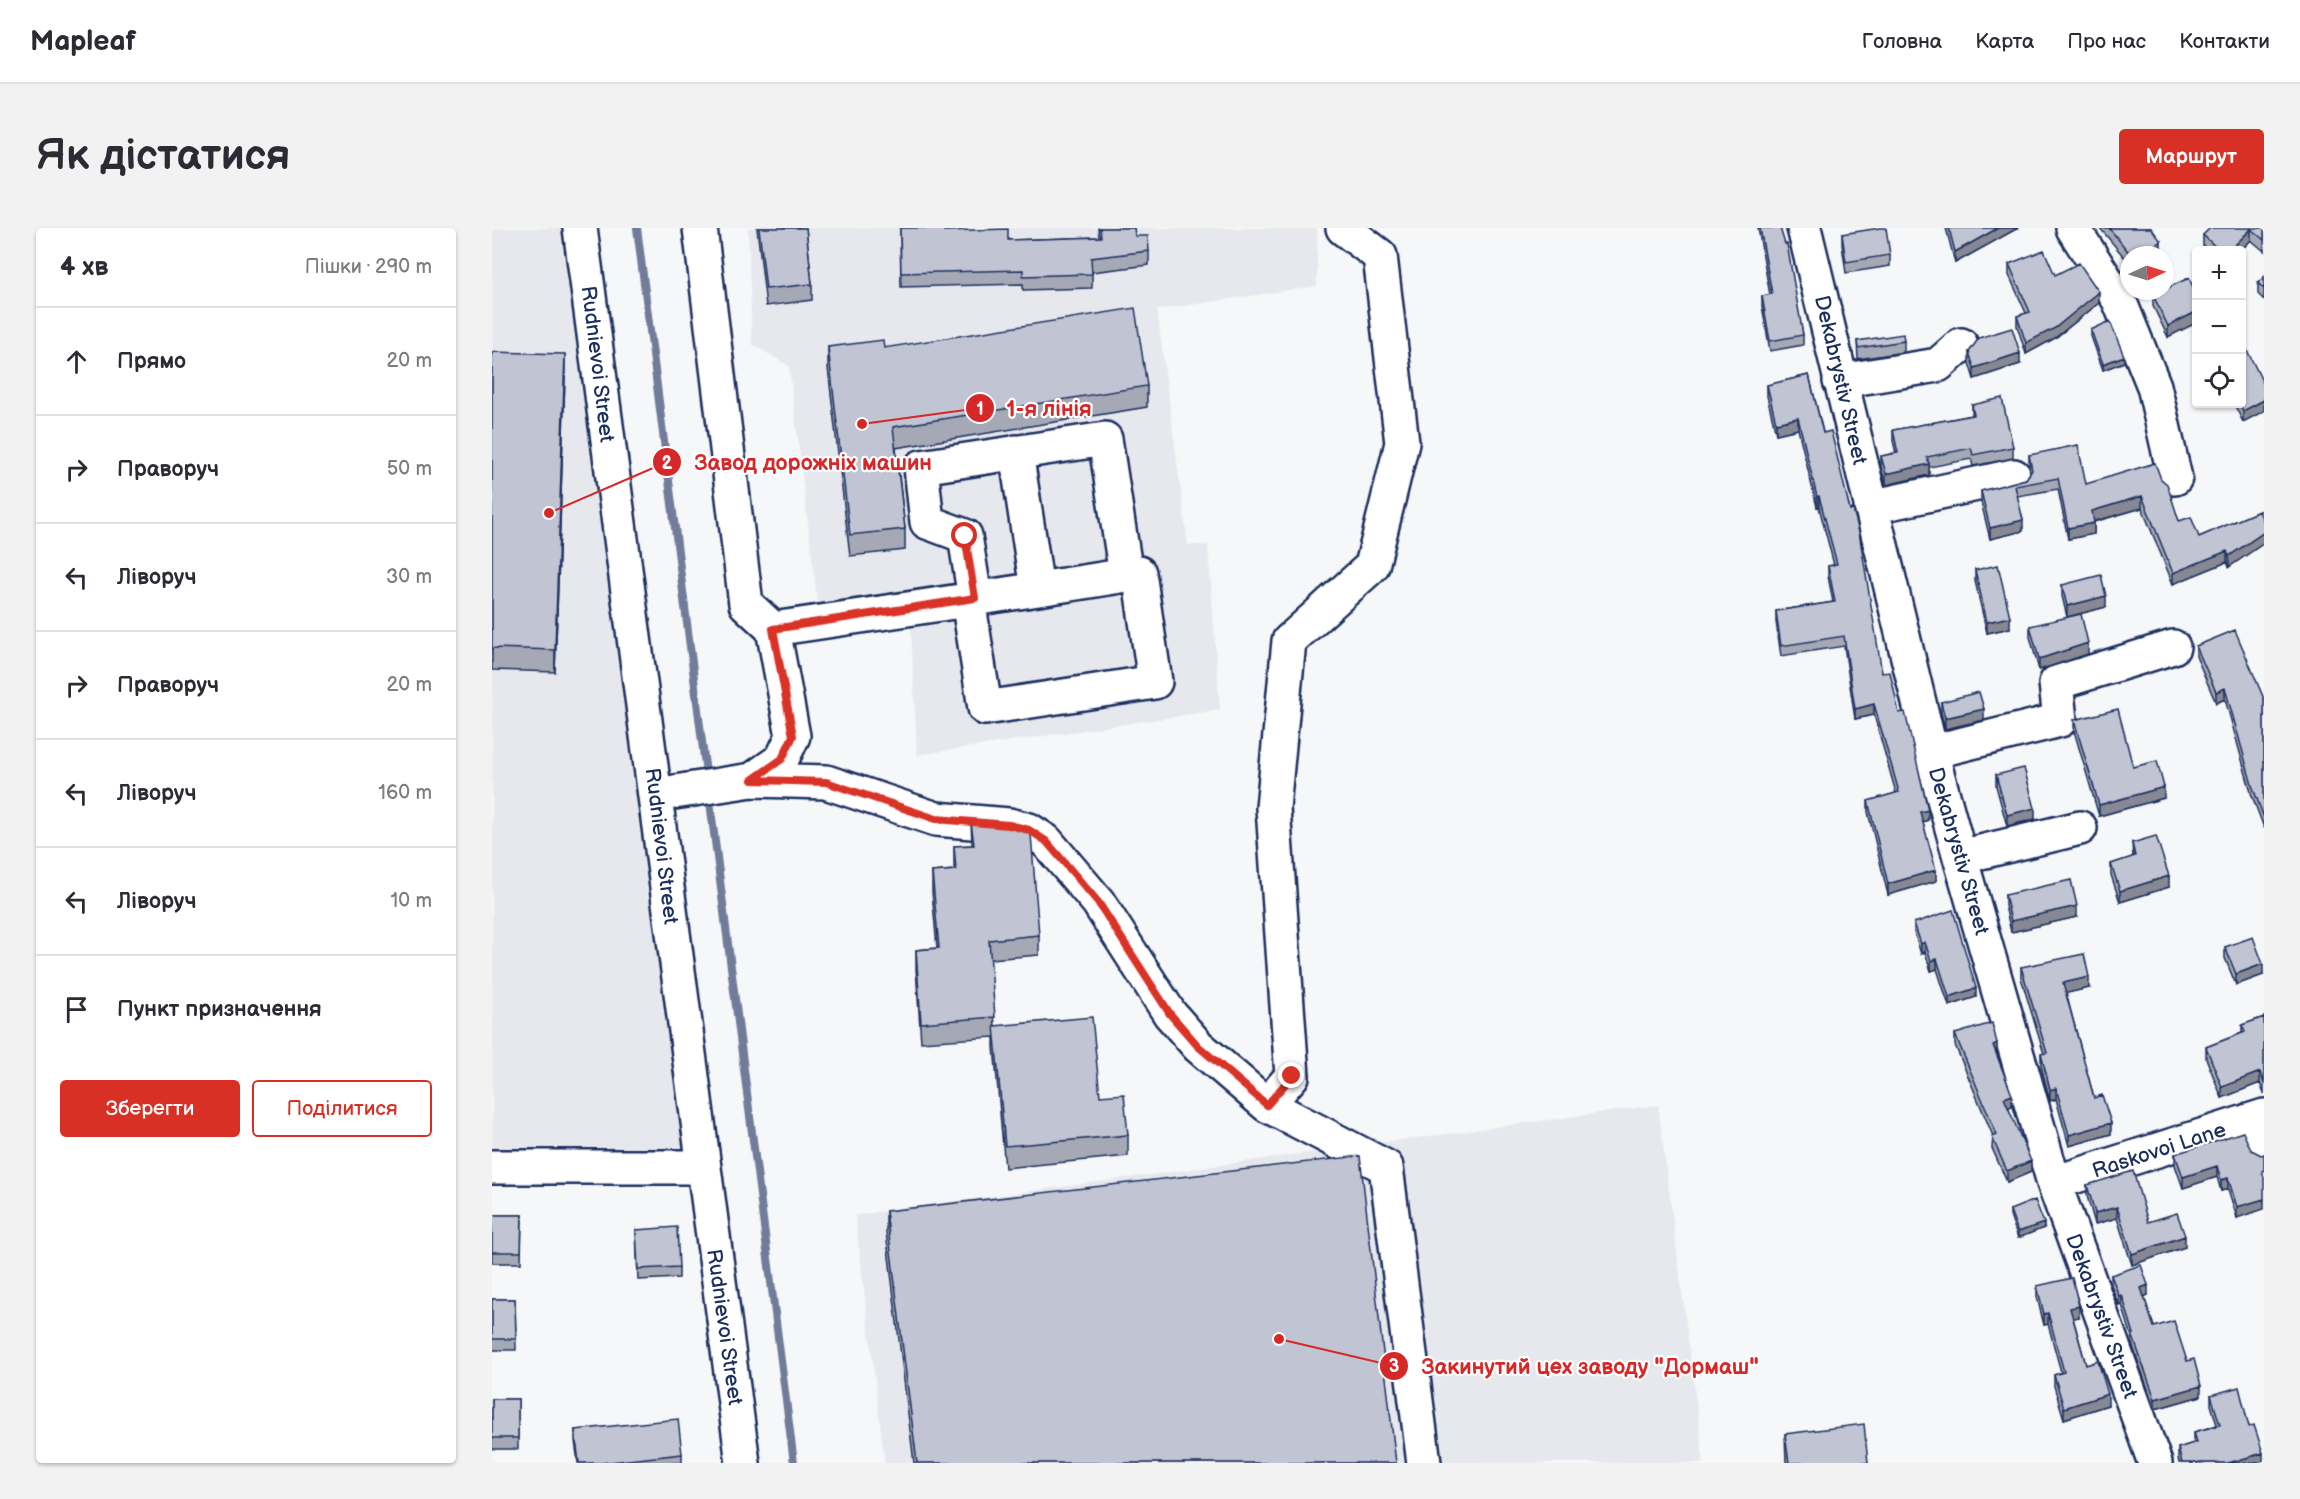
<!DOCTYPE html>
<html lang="uk">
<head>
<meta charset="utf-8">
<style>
  :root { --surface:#fff; --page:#f2f2f3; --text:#2b2b33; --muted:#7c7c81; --line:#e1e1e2; --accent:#d93025 }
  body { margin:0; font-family:"Balsamiq Sans",sans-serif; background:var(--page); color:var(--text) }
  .controls { position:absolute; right:18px; top:18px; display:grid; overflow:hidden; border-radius:6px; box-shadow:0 2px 4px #0004 }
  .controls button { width:54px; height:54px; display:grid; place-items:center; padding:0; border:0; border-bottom:2px solid var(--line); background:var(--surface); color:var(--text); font:30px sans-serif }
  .compass { position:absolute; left:1628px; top:18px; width:54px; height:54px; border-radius:50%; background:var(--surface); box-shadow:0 2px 4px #0004; rotate:86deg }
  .stop { position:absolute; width:18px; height:18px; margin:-14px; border:4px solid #d93025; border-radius:50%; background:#fff }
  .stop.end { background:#d93025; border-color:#fff; box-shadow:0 2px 6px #0008 }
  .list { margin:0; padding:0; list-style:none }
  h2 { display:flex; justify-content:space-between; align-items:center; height:78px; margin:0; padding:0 24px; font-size:26px }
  h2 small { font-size:20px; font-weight:400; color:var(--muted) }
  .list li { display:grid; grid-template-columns:39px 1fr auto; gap:18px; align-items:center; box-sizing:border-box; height:108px; padding:0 24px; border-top:2px solid var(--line) }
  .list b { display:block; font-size:22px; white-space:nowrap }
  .list em { font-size:20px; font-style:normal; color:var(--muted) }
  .actions { display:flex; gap:12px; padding:18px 24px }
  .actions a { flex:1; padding:14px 0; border:2px solid var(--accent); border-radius:6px; text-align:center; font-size:21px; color:var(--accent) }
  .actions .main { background:var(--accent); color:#fff }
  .icon { flex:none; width:33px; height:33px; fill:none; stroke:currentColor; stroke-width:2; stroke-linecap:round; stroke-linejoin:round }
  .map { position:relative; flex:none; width:1772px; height:1235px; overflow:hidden; border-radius:6px }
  header { display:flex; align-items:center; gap:36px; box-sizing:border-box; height:84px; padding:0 30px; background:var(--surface); border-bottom:2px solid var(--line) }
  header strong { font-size:28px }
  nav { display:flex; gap:33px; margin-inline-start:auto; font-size:21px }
  .intro { display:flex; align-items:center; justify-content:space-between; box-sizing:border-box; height:144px; padding:0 36px }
  h1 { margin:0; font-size:42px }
  .button { padding:15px 27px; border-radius:6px; background:var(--accent); color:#fff; font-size:21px; font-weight:700 }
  main { display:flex; gap:36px; padding:0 36px }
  aside { flex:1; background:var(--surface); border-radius:6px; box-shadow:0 2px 4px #0004 }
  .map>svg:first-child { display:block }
</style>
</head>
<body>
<header>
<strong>Mapleaf</strong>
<nav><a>Головна</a><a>Карта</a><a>Про нас</a><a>Контакти</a></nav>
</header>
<div class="intro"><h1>Як дістатися</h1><a class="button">Маршрут</a></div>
<main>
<aside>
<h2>4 хв<small>Пішки · 290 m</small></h2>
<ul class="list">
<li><svg class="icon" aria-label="ahead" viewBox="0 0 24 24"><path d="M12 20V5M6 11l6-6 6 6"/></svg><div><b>Прямо</b></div><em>20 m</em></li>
<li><svg class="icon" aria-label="right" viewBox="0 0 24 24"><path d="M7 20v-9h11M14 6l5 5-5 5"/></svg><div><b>Праворуч</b></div><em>50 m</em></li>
<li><svg class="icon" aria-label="left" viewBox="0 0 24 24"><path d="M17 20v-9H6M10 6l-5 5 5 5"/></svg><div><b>Ліворуч</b></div><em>30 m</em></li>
<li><svg class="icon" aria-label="right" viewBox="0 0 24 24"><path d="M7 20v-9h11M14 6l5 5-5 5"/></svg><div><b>Праворуч</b></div><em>20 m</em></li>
<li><svg class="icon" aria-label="left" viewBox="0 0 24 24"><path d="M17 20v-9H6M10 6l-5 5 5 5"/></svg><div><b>Ліворуч</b></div><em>160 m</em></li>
<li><svg class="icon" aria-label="left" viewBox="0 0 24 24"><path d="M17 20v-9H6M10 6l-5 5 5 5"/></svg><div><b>Ліворуч</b></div><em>10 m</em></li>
<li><svg class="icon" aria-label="arrive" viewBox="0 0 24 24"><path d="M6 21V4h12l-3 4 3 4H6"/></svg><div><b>Пункт призначення</b></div></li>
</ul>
<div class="actions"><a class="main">Зберегти</a><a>Поділитися</a></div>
</aside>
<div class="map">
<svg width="1772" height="1235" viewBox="0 0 1772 1235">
  <rect width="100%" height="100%" fill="#f6f7f9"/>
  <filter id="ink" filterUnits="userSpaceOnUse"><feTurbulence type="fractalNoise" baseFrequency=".0167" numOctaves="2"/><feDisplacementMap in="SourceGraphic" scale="12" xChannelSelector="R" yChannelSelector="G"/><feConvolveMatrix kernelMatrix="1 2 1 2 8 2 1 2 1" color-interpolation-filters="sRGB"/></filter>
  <g filter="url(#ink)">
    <path fill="#e6e8ee" d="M0 0H77L202 934 0 935Z
      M256 0H825V58L665 82 696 317H716L728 482 425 527 419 400 330 412 297 138 260 116Z
      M1166 877 1212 1235H393L363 987Z"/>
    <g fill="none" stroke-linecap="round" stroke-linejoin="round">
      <path stroke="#707c99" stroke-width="8" d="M145 0 215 553
        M217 566 302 1235"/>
      <defs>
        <path id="minor" d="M88 0 251 1235
          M208 0 254 376 281 401 301 508 290 531 260 552
          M1312 0 1439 524 1468 629 1562 955 1663 1235
          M1581 0 1627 72 1662 158 1683 250
          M1348 153 1446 137 1469 117
          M524 224 545 361
          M1379 279 1522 248
          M483 370 473 308 435 294 429 239 613 211 634 347
          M281 401C403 383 525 365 647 345L663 454 493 480 476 371
          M1439 524 1568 492 1564 455 1681 419
          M163 567 260 552 334 554 444 591 517 597 537 602 554 613 606 674 678 786 706 818 775 877 894 939 932 1235
          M1468 629 1588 600
          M775 877 800 848 781 580 797 413 880 338 910 215 888 28 851 0
          M1763 891 1772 919
          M0 939H212
          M1562 955 1772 888"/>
      </defs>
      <use href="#minor" stroke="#1b2f5e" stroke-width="38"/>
      <use href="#minor" stroke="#fff" stroke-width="33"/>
    </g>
    <path fill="#a5a9b5" stroke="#1b2f5e" stroke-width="1.5" d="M265 0H314L320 56V72L274 78Z
      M408 0 452 3 516 12 607 9 606 0H642L643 8 657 23V37L600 44V60L531 62V56L409 59Z
      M1266 0H1288L1311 107V117L1278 123 1270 78V68L1278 67Z
      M1454 0H1526L1463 35Z
      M1608 0H1659L1669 24 1665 27H1637V35Z
      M1772 0V23L1759 12 1749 22H1716L1711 18V7Z
      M1350 6 1398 27V38L1354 45 1350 17Z
      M1517 36 1563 47 1607 75 1563 110 1534 126 1525 98V88L1534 85 1517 47Z
      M1772 49V72L1766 66V55Z
      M1697 50 1676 109 1661 78V67Z
      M1599 102 1632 134 1611 142 1599 108Z
      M1365 113H1412V124L1366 131Z
      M336 119 392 120 655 158V179L404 220 413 301V322L358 328 336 140Z
      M0 124 73 148 63 444 0 442Z
      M1477 124 1528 136 1482 151 1477 135Z
      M1317 147 1390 445 1407 485 1436 592 1431 594 1444 653 1396 667 1376 584V573L1404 565 1382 487 1363 491 1352 418 1289 428 1284 394V383L1341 374 1336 348V338L1342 337 1327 279H1325L1306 201 1284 206 1275 168V157Z
      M1772 157 1751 194 1742 176H1749Z
      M1480 177 1521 219V230L1481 238 1479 231 1437 239V247L1394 257 1389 239V228L1404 225 1401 213V202L1480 187Z
      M1537 227 1594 256 1669 251 1687 293 1707 309 1767 283 1737 339 1735 334 1681 356 1650 280 1602 294V306L1576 311 1566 261 1525 268 1531 303 1498 311 1489 274V263L1534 251 1538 245 1537 238Z
      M1483 342 1518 400 1495 405 1483 353Z
      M1570 357 1614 379 1575 389 1570 368Z
      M1538 398 1596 426 1547 442 1538 409Z
      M1704 418 1772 471V600L1760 568 1733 471 1724 475 1704 428Z
      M1449 474 1492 492 1453 501 1449 485Z
      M1582 492 1641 539 1672 570 1607 588 1582 503Z
      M1504 547 1543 591 1515 598 1504 558Z
      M479 594 547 707V727L498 731 503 798 608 868 636 907V928L513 940 502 819V809L429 814 424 741V722L445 720 440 664V644L462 642V618L480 617Z
      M1640 615 1677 659 1628 674 1619 647V636L1641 629Z
      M1513 667 1585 689 1519 704 1513 678Z
      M1422 695 1484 769 1457 778 1445 741 1439 743 1433 724 1429 726 1422 704Z
      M1733 719 1771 747 1744 757 1733 730Z
      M1529 739 1597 760 1574 765 1602 870 1619 906 1577 918 1564 871 1558 873 1549 838V826H1552L1529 750Z
      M1772 789V866L1768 855 1730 870 1714 830V819L1750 805V797Z
      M1463 806 1505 826 1520 878 1516 879 1539 944 1515 954 1500 920 1501 908 1463 817Z
      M1759 922 1769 927 1745 990 1736 961 1729 963 1725 949 1691 960 1683 937V926Z
      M1595 957 1693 1019 1640 1037 1625 990 1603 996 1595 968Z
      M1518 982 1552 1000 1526 1010 1518 987Z
      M394 983 904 1235H422L394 1004Z
      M0 987H30L29 1035H0Z
      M144 1002 187 1039V1050L146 1052Z
      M1619 1047 1656 1067 1652 1069 1662 1099 1695 1133 1709 1168 1663 1181 1640 1116V1109L1630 1077 1627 1078 1619 1057Z
      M1545 1058 1587 1089 1581 1090 1594 1137 1616 1177 1572 1191 1562 1158V1147L1569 1144 1556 1096 1552 1097 1545 1069Z
      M0 1071H23L24 1122H0Z
      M1719 1167 1757 1199 1771 1235H1687L1686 1230V1220L1702 1215V1204L1725 1197 1719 1177Z
      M0 1171H26V1221H0Z
      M83 1202 190 1226V1235H86L83 1213Z
      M1293 1206 1376 1235H1294Z"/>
    <path fill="#868994" stroke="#1b2f5e" stroke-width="1.5" d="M1506 0H1526L1463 35V24Z
      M1759 1V12L1749 22H1738Z
      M1669 13V24L1665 27H1651Z
      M1607 64V75L1563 110 1534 126V115Z
      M1704 84V95L1676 109V98Z
      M1528 125V136L1482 151V140Z
      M73 126V148L63 444V422Z
      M1632 128V134L1611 142V136Z
      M1772 172V183L1751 194V183Z
      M1306 190V201L1284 206V195Z
      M1437 236V247L1394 257V246Z
      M1327 268V279H1325V269Z
      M1650 268V280L1600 294V283Z
      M1531 292V303L1498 311V300Z
      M1602 295V306L1576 311V300Z
      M1772 304V315L1737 339V328Z
      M1735 323V334L1681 356V345Z
      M1614 368V379L1575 389V378Z
      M1518 389V400L1495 405V394Z
      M1596 415V426L1547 442V431Z
      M1733 460V471L1724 475V464Z
      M1382 476V487L1363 491V481Z
      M1492 481V492L1453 501V490Z
      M1672 559V570L1607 588V577Z
      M1543 580V591L1515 598V587Z
      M1436 582V592L1428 595V584Z
      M1444 642V653L1396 667V656Z
      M1677 648V659L1628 674V663Z
      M1585 678V689L1519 704V693Z
      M1433 714V724L1429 726V716Z
      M1445 731V741L1439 743V733Z
      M1771 736V747L1744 757V746Z
      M1597 749V760L1571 766V755Z
      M1484 760V769L1457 778V769Z
      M1505 815V826L1501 817Z
      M1768 844V855L1730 870V859Z
      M1564 860V871L1558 873V862Z
      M1520 867V878L1512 881V870Z
      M1619 895V906L1577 918V907Z
      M1539 933V944L1515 954V943Z
      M1725 938V949L1691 960V949Z
      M1736 950V961L1729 963V952Z
      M1772 971V981L1745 990V979Z
      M1625 979V990L1603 996V985Z
      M1552 995V1000L1526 1010V1004Z
      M1693 1008V1019L1640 1037V1026Z
      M1656 1057V1067L1649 1070V1060Z
      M1630 1067V1077L1627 1078V1068Z
      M1587 1078V1089L1578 1091V1080Z
      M1556 1085V1096L1552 1097V1086Z
      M1709 1158V1168L1663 1181V1171Z
      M1616 1166V1177L1572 1191V1180Z
      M1771 1225V1235H1736Z"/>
    <path fill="#c0c4d3" stroke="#1b2f5e" stroke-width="1.5" d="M267 0H314L320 56 274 61Z
      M408 0H452V3L516 1V12L609 9 608 0H642L643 8H656L657 23 599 30 600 46 531 48V42L409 45Z
      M1268 0H1288L1293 16H1295L1311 107 1278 113 1270 68 1280 66Z
      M1388 0H1394L1398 27 1354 34 1350 6Z
      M1457 0H1506L1463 24Z
      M1617 0H1659L1669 13 1651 27H1639Z
      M1718 0H1772V12L1759 1 1738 22H1727L1711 7Z
      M1552 22 1563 47 1587 35 1607 64 1563 100 1534 115 1525 88 1538 84 1517 36Z
      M1772 49V61L1766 55Z
      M1697 50 1704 66V84L1676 98 1661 67 1669 63H1673V61Z
      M643 80 655 158 401 199 413 301 358 307 336 119 391 112 392 120Z
      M1618 93 1632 128 1611 136 1599 102Z
      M1520 100 1528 125 1482 140 1477 124 1487 110Z
      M1411 106 1412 113 1366 120 1365 113Z
      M1749 114H1751L1772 157V172L1751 183 1748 176H1749Z
      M0 124 73 126 63 422 0 420Z
      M1317 147 1331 205 1339 203 1358 282 1361 281 1367 304 1390 445 1398 444 1407 485 1413 484 1436 582 1428 584 1444 642 1396 656 1376 573 1407 564 1382 476 1363 481 1352 408 1289 418 1284 383 1343 374 1336 338 1345 336 1327 268 1325 269 1306 190 1284 195 1275 157Z
      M1510 170 1521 219 1481 227 1479 220 1435 229 1437 236 1394 246 1389 228 1406 225 1401 202 1482 187 1480 177Z
      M1586 217 1594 256 1663 235 1669 251 1675 256 1687 293 1699 289 1707 309 1767 283 1772 294V304L1737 328 1735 323 1681 345 1650 268 1600 283 1602 295 1576 300 1566 250 1523 258 1531 292 1498 300 1489 263 1534 251 1540 242 1537 227Z
      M1506 337 1518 389 1495 394 1483 342Z
      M1609 347 1614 368 1575 378 1570 357Z
      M1589 386 1596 415 1547 431 1538 398Z
      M1743 402 1772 471V590L1760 557 1733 460 1724 464 1704 418Z
      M1487 464 1492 481 1453 490 1449 474Z
      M1626 481 1641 539 1665 533 1672 559 1607 577 1582 492Z
      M1532 540 1543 580 1515 587 1504 547Z
      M479 594 514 596 529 600 539 606 547 707 497 712 503 789 429 795 424 722 447 720 440 644 464 642 462 618 482 617Z
      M1664 608 1677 648 1628 663 1619 636 1643 628 1640 615Z
      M1579 652 1585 678 1519 693 1513 667Z
      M1461 682 1484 760 1457 769 1445 731 1439 733 1433 714 1429 716 1422 695Z
      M1761 709 1771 736 1744 746 1733 719Z
      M1592 726 1597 749 1571 755 1602 870 1610 867 1619 895 1577 907 1564 860 1558 862 1549 826 1555 825 1529 739Z
      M600 789 608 868 632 866 636 907 513 918 502 798Z
      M1772 789V855L1768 844 1730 859 1714 819 1753 804 1750 797Z
      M1500 795 1505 815 1501 817 1520 867 1512 870 1539 933 1515 943 1500 909 1505 907 1463 806Z
      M1751 904 1759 922 1769 927 1772 926V942L1770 943 1772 949V971L1745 979 1736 950 1729 952 1725 938 1691 949 1683 926Z
      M868 928 904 1235H425L394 983Z
      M1641 943 1656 994 1685 985 1693 1008 1640 1026 1625 979 1603 985 1595 957Z
      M1543 972 1552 995 1526 1004 1518 982Z
      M0 987H30L29 1024H0Z
      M185 999 187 1039 146 1041 144 1002Z
      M1649 1037 1656 1057 1649 1060 1662 1099 1682 1093 1695 1133 1702 1131 1709 1158 1663 1171 1640 1106H1642L1630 1067 1627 1068 1619 1047Z
      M1580 1050 1587 1078 1578 1080 1594 1137 1606 1133 1616 1166 1572 1180 1562 1147 1572 1144 1556 1085 1552 1086 1545 1058Z
      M0 1071H23L24 1111H0Z
      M1747 1159 1757 1199 1762 1197 1771 1225 1736 1235H1690L1686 1220 1705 1214 1702 1204 1728 1197 1719 1167Z
      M0 1171H26V1210H0Z
      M186 1191 190 1226 109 1235H87L83 1202Z
      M1372 1196 1376 1235H1297L1293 1206Z"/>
  </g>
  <g fill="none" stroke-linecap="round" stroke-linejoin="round" filter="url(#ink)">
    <path stroke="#d93025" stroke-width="8" d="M473 308 483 370 281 401 301 508 290 531 260 552 334 554 444 591 517 597 537 602 554 613 606 674 678 786 706 818 775 877 800 848"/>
  </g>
  <g text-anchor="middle" stroke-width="4.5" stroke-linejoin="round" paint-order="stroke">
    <g font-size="21" fill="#1b2f5e" stroke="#fff">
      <text transform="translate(106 136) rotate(83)" y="7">Rudnievoi Street</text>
      <text transform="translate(1349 152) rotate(77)" y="7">Dekabrystiv Street</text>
      <text transform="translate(170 618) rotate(83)" y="7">Rudnievoi Street</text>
      <text transform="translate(1467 623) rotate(74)" y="7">Dekabrystiv Street</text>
      <text transform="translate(1667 922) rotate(-18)" y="7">Raskovoi Lane</text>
      <text transform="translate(1610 1088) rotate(70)" y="7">Dekabrystiv Street</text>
      <text transform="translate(233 1099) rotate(82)" y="7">Rudnievoi Street</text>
    </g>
  </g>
  <path fill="none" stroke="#d62828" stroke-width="2" d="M370 196L488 180M57 285L175 234M787 1111L902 1138"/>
  <g fill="#d62828" stroke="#fff" stroke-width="2">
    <circle cx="370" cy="196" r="6"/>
    <circle cx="57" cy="285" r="6"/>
    <circle cx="787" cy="1111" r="6"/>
    <circle cx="488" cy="180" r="15"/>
    <circle cx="175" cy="234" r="15"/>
    <circle cx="902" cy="1138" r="15"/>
  </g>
  <g font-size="18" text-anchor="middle" font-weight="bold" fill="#fff">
    <text x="488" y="187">1</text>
    <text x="175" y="241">2</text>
    <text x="902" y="1144">3</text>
  </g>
  <g font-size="22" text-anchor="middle" font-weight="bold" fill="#d62828" stroke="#fff" stroke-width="4.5" stroke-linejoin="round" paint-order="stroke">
    <text x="557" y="188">1-я лінія</text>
    <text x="321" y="242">Завод дорожніх машин</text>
    <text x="1098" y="1146">Закинутий цех заводу "Дормаш"</text>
  </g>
</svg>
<div class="controls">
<button>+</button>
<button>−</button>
<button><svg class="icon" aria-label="locate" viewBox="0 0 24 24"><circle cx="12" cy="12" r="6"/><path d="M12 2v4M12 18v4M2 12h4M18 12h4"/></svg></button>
</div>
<svg class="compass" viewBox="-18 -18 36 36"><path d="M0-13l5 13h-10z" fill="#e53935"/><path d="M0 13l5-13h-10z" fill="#7c7c81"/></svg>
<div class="stop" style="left:473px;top:308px"></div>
<div class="stop end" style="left:800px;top:848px"></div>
</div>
</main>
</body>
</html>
